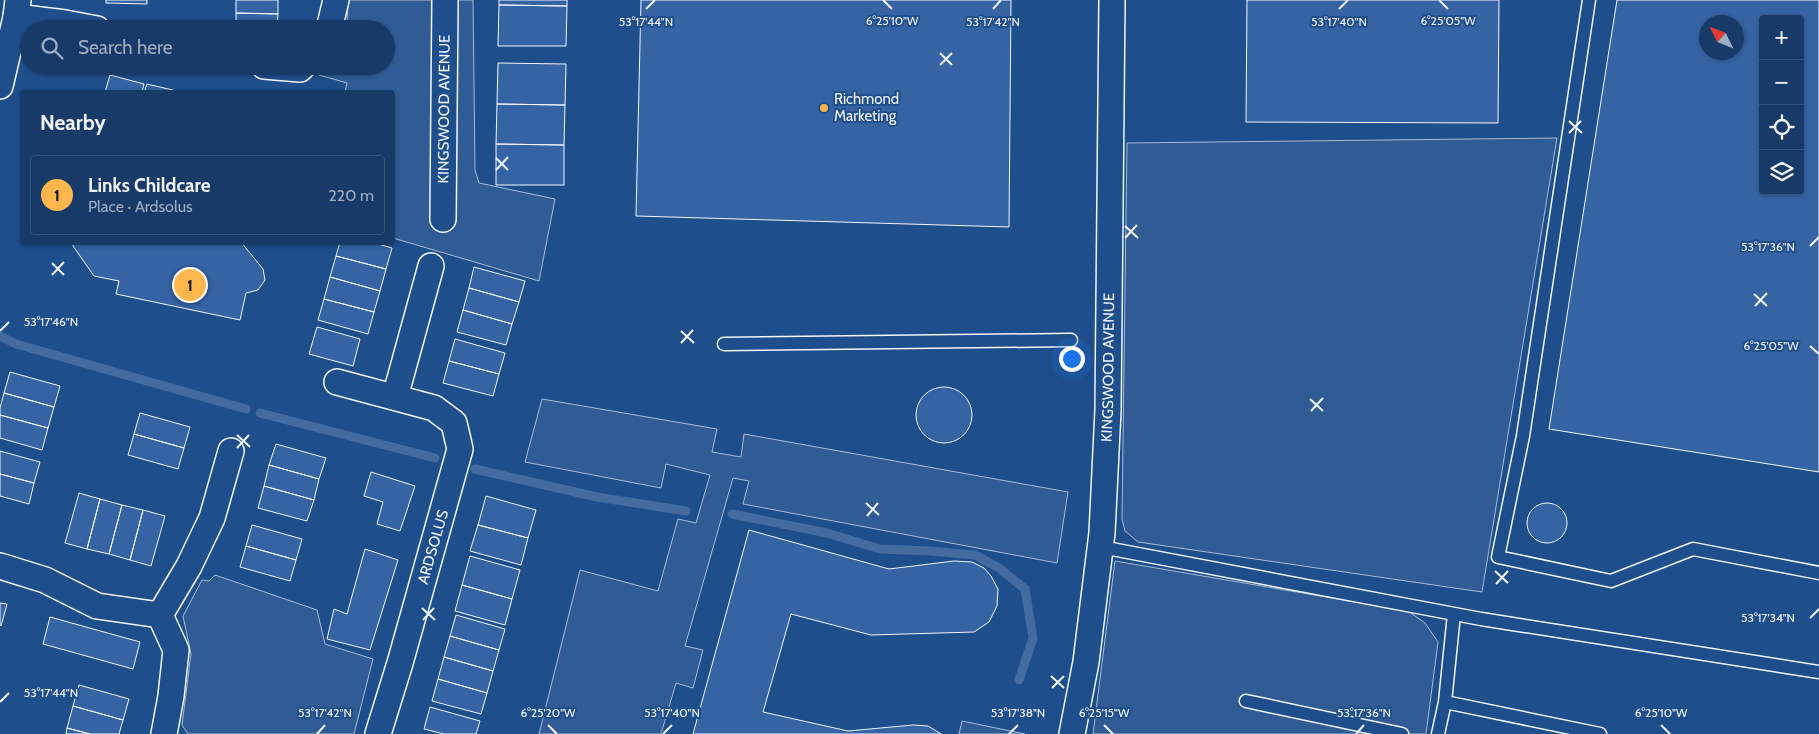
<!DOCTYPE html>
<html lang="en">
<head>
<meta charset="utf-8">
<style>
  :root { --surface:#173a69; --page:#244571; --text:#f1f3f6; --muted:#9eadc0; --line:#36547d; --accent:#ffb74d }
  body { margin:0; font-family:Cabin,sans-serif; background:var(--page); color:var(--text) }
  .controls { position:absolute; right:15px; top:15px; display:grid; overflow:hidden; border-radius:5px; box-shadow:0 1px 4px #0004 }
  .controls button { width:45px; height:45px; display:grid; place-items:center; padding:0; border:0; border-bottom:1px solid var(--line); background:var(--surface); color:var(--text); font:25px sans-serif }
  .compass { position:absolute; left:1699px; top:15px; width:45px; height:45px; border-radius:50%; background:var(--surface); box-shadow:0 1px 4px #0004; rotate:313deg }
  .you { position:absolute; left:1071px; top:358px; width:18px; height:18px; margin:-12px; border:4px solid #fff; border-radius:50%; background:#1a73e8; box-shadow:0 0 0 8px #1a73e833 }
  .badge { display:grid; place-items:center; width:32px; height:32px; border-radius:50%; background:var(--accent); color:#111; font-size:16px; font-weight:700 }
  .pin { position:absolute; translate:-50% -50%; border:2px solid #fff; box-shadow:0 1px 5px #0006 }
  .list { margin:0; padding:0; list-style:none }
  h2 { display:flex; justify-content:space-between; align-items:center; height:65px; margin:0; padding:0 20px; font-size:21px }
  h2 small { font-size:16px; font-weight:400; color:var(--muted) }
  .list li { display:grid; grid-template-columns:32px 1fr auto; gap:15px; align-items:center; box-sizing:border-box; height:80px; margin:0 10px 10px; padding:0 10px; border:1px solid var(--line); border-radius:5px }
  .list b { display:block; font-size:19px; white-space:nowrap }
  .list p { margin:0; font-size:16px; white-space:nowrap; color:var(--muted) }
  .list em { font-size:16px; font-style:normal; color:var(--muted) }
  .icon { flex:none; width:28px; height:28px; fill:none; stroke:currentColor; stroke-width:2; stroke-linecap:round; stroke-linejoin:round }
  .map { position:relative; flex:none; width:1819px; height:734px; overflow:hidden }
  .search { position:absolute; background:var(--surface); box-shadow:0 1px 4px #0004; left:20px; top:20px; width:375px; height:55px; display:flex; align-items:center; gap:12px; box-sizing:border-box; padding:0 18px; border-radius:28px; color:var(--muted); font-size:19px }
  .panel { position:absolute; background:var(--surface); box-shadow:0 1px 4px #0004; left:20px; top:90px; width:375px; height:155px; border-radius:5px }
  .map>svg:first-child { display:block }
</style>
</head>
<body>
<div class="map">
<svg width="1819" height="734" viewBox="0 0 1819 734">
  <rect width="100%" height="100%" fill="#1f4e8c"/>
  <path fill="#305b95" stroke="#a8bbd7" d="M348 0H473L475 170 479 183 555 199 539 281 393 238 392 92H345L347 83 319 75 324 66H386V29H347Z
    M1557 138 1482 592 1138 542 1125 531 1122 519 1127 143Z
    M542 399 717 429 712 452 741 457 744 434 1068 492 1057 563 743 504 749 481 733 478 685 646 703 650 693 688 676 683 661 734H539L580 570 658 591 678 519 696 523 710 475 666 464 661 488 525 462Z
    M1115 561 1408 611 1425 623 1438 642 1426 734H1093Z
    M215 575 317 610 325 644 373 659 354 734H188L182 725 191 654 183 616 202 580 209 581Z
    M962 721 1025 734H959Z"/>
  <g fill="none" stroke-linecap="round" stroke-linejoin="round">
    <path stroke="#446ba0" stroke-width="9" d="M0 336 16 344 246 409
      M260 413 435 458
      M475 469 597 497 686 511
      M732 514 827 533 880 549 930 551 975 555 999 568 1025 589 1033 638 1019 680"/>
  </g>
  <path fill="#3563a3" stroke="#f2f6ff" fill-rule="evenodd" d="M106 0H147V4L106 3Z
    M236 0H278V14L236 13Z
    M499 0H567V6L499 5Z
    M641 0H1011L1009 227 636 216Z
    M1247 0H1499L1498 123 1246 122Z
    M1617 0H1819V472L1549 429ZM1763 19H1800V191H1763ZM1706 22H1736V52H1706Z
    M499 5 567 6 566 46H498Z
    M236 13 278 14 277 29H236Z
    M498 63 566 64 565 105 497 104Z
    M110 75 144 84 142 92H105Z
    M147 84 181 92H144Z
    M497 104 565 105 564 145 496 144Z
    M496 144 564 145V185H496Z
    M75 242H241L263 269 265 280 258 290 246 293 240 320 116 294 119 281 94 276 73 246Z
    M340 242H371L392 248 386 269 336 256Z
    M336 256 386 269 380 291 330 277Z
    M474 267 525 281 519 302 469 288Z
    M330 277 380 291 374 312 324 299Z
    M469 288 519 302 512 324 463 310Z
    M324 299 374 312 368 334 318 320Z
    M463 310 512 324 506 345 457 332Z
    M317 327 360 339 353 366 309 354Z
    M455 339 505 353 499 374 449 361Z
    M449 361 499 374 493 396 443 383Z
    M10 372 60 386 54 407 4 393Z
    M916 415a28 28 0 1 1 56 0a28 28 0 1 1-56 0Z
    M4 393 54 407 48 428 0 415V408Z
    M140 413 190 427 184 448 134 434Z
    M0 415 48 428 42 450 0 438Z
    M134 434 184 448 178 469 128 455Z
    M276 444 326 458 319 479 269 465Z
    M0 451 40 462 34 483 0 474Z
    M269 465 319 479 314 500 264 486Z
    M371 472 415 486 400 531 377 524 383 502 364 496Z
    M0 474 34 483 29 504 0 496Z
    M264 486 314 500 307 521 258 508Z
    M79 493 100 499 87 549 65 543Z
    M486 496 536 510 528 538 478 525Z
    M100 499 122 505 109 554 87 549Z
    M1527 523a20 20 0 1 1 40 0a20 20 0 1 1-40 0Z
    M122 505 143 510 130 560 109 554Z
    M143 510 165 516 151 566 130 560Z
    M252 525 302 539 296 560 246 546Z
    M478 525 528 538 521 565 470 551Z
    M749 530 889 569 954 561 972 562 984 568 991 576 998 589 997 606 989 622 974 632 871 635 791 614 763 712 848 731 913 725 928 726 941 734H693Z
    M246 546 296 560 290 581 240 567Z
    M365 549 398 560 370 650 327 639 334 609 347 614Z
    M470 556 520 570 512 599 462 585Z
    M462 585 512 599 505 625 455 611Z
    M0 603 7 604 1 626 0 625Z
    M456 615 505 629 499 650 450 636Z
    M50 617 140 642 133 669 43 644Z
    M450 636 499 650 493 671 444 657Z
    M444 657 493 671 487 693 438 679Z
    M438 679 487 693 481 714 432 701Z
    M79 685 129 699 123 720 73 706Z
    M73 706 123 720 119 734H90L67 728Z
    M430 707 480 721 476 734H444L424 729Z
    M67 728 90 734H66Z"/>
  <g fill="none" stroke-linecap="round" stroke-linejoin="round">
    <defs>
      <path id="service" d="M1589 0 1523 436 1498 557 1611 581 1693 549 1819 573
        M724 344 1071 340
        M1101 547 1481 619 1819 672
        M1246 701 1402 734
        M1445 702 1600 734
        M1438 734 1445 702 1454 614"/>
      <g id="minor">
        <path d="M16 17 65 23 97 29"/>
        <path d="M329 29 336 0"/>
        <path d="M264 66 300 69 303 66"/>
        <path d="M0 86 16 17 18 0"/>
        <path id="s1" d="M443 219 445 0"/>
        <path d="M337 382 434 408 454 423 460 449 400 663 378 734"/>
        <path d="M395 397 431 266"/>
        <path d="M0 566 45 580 97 606 160 615 189 566 212 518 231 451"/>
        <path d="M160 615 176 650 171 696 164 734"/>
        <path id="s2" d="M1072 734 1086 662 1102 533 1108 410 1112 0"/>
      </g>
    </defs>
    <use href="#service" stroke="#f2f6ff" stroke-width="15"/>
    <use href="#minor" stroke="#f2f6ff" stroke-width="28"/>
    <use href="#service" stroke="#1f4e8c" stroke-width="12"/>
    <use href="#minor" stroke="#1f4e8c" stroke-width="25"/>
  </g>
  <path fill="none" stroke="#f2f6ff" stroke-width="2" d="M883 0 892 9M1439 0 1448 9M646 9 655 0M993 9 1001 0M1339 9 1348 0M940 53 952 65M940 65 952 53M1569 121 1582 133M1569 133 1581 121M496 158 508 170M496 170 508 157M1125 226 1138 238M1125 238 1137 225M1810 246 1819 237M52 263 64 275M52 275 64 262M1754 294 1767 306M1755 306 1767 293M0 331 9 322M681 331 694 343M681 343 693 330M1810 346 1819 354M1310 399 1323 411M1311 411 1323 398M237 435 250 447M237 448 249 435M866 503 879 515M867 516 878 503M1495 571 1508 583M1496 584 1508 571M422 608 435 620M1810 618 1819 609M423 620 434 608M1051 676 1064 688M1052 688 1064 676M0 702 9 693M548 725 557 734M1104 725 1113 734M1661 725 1670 734M317 734 325 725M663 734 672 725M1009 734 1018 725M1356 734 1364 725"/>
  <circle fill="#ffb74d" stroke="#1f4e8c" stroke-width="2" cx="824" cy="108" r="5"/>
  <g text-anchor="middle" stroke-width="4" stroke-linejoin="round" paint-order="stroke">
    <g font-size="15" fill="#f2f6ff" stroke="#1f4e8c" text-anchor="start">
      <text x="834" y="104">Richmond<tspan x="834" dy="17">Marketing</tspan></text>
    </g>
    <g font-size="15" fill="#f2f6ff" stroke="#1f4e8c">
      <text dy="5" stroke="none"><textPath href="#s1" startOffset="110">KINGSWOOD AVENUE</textPath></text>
      <text dy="5" stroke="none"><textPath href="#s2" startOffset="369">KINGSWOOD AVENUE</textPath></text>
      <text transform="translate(433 547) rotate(-74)" y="5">ARDSOLUS</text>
    </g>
  </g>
  <g font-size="12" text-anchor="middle" fill="#f2f6ff" stroke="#1f4e8c" stroke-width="4" stroke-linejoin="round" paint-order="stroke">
    <text x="892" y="25">6°25'10"W</text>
    <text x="1448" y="25">6°25'05"W</text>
    <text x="646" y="26">53°17'44"N</text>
    <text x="993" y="26">53°17'42"N</text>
    <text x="1339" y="26">53°17'40"N</text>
    <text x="1768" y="251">53°17'36"N</text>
    <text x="51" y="326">53°17'46"N</text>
    <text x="1771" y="350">6°25'05"W</text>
    <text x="1768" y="622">53°17'34"N</text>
    <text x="51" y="697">53°17'44"N</text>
    <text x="325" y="717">53°17'42"N</text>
    <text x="672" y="717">53°17'40"N</text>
    <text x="1018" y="717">53°17'38"N</text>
    <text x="1364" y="717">53°17'36"N</text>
    <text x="548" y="717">6°25'20"W</text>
    <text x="1104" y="717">6°25'15"W</text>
    <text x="1661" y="717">6°25'10"W</text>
  </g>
</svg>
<div class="controls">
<button>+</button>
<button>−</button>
<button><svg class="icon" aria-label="locate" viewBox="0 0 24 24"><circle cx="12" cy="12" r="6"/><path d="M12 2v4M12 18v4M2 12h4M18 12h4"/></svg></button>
<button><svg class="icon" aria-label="layers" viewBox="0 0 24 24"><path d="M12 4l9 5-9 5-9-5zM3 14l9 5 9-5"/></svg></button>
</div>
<svg class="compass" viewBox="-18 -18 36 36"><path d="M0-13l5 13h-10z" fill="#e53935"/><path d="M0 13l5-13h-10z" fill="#9eadc0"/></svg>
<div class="you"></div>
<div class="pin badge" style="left:190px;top:285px">1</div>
<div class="search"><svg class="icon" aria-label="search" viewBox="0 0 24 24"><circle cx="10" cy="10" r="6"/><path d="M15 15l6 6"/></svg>Search here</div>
<section class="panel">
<h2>Nearby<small></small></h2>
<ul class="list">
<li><span class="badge">1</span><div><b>Links Childcare</b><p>Place · Ardsolus</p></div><em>220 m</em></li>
</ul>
</section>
</div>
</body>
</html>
